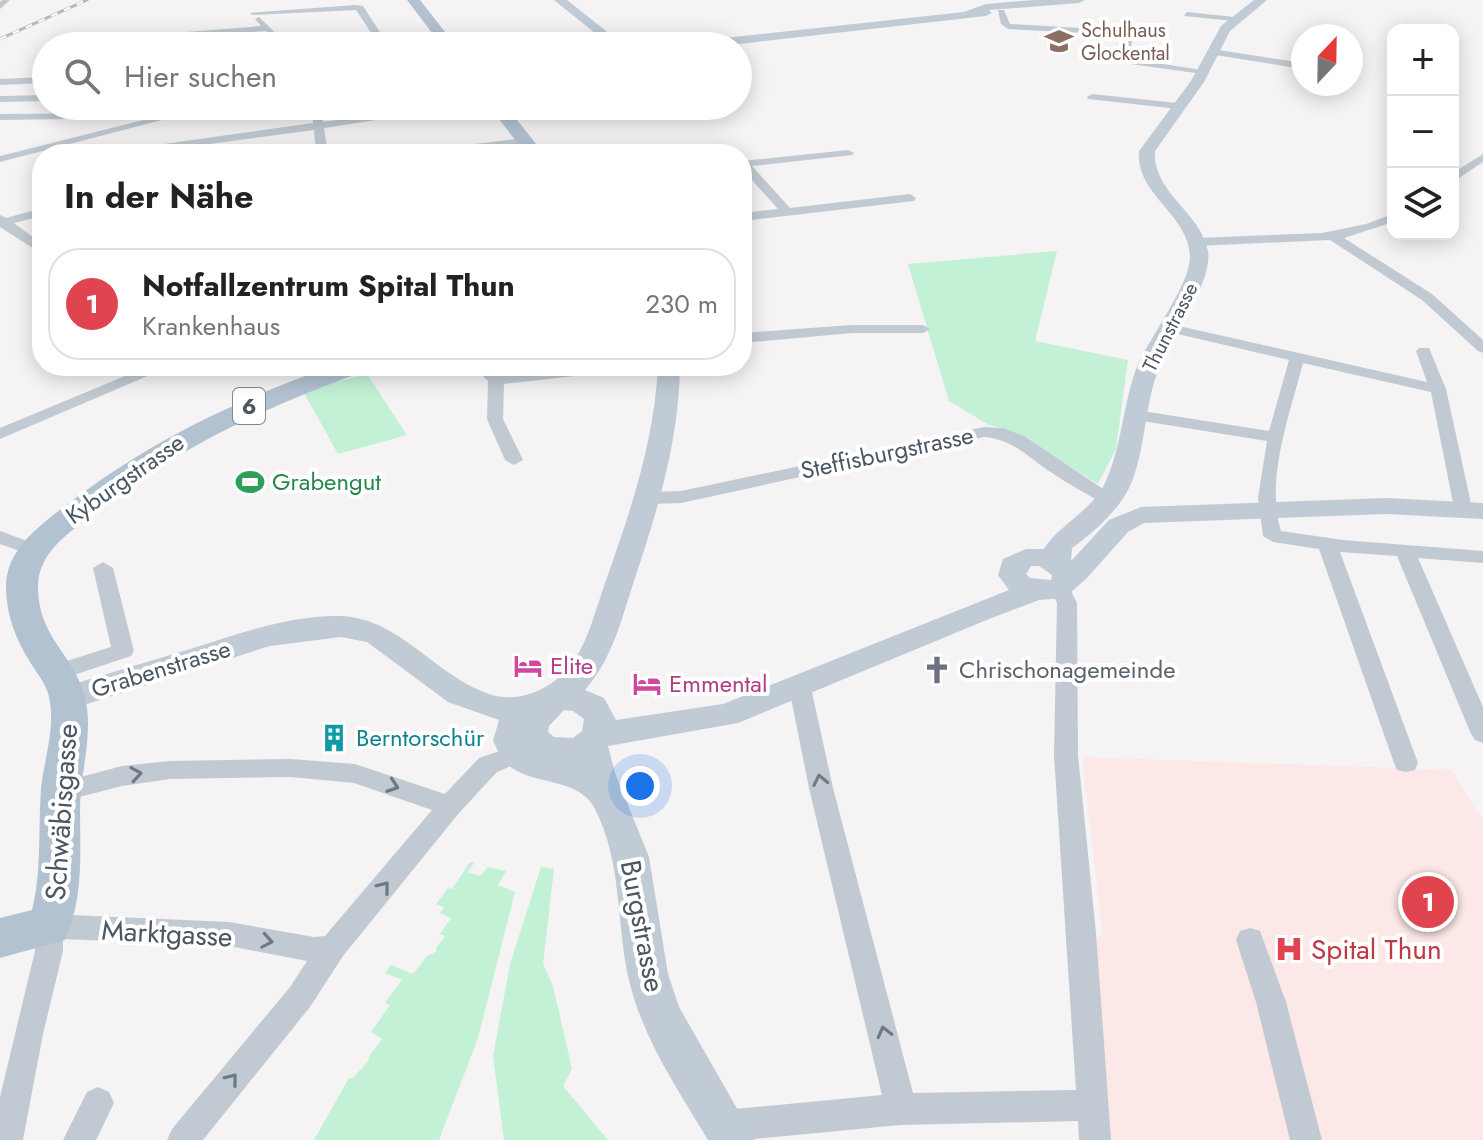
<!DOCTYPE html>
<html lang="de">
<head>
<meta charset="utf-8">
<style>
  :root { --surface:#fff; --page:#f6f6f6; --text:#222; --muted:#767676; --line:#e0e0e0; --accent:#0f766e }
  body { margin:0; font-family:Jost,sans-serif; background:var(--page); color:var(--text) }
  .controls { position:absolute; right:24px; top:24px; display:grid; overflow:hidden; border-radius:16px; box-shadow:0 4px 20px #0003 }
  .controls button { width:72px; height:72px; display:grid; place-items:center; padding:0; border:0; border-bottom:2px solid var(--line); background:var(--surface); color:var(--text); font:40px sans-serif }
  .compass { position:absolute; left:1291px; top:24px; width:72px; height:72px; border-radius:50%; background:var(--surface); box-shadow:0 4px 20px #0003; rotate:22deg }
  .you { position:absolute; left:640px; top:786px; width:28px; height:28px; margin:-20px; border:6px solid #fff; border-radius:50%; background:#1a73e8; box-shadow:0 0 0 12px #1a73e833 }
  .badge { display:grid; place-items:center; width:52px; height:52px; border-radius:50%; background:var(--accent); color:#fff; font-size:26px; font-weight:700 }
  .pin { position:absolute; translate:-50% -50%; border:4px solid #fff; box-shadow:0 2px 8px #0006 }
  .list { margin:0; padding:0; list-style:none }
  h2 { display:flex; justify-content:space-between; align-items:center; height:104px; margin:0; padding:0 32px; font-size:34px }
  h2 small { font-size:26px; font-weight:400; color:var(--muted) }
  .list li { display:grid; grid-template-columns:52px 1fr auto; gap:24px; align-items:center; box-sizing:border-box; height:112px; margin:0 16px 16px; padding:0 16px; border:2px solid var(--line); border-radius:32px }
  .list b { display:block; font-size:30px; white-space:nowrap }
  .list p { margin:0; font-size:26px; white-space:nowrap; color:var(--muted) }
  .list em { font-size:26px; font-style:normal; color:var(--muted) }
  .icon { flex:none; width:44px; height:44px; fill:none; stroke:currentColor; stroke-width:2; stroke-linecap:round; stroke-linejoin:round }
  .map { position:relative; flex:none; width:1483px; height:1140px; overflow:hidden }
  .search { position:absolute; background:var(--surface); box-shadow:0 4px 20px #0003; left:32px; top:32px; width:720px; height:88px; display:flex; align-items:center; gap:20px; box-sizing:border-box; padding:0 28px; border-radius:44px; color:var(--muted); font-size:30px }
  .panel { position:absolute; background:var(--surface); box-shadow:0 4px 20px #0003; left:32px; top:144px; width:720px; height:232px; border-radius:32px }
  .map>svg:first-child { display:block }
</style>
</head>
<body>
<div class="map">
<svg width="1483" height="1140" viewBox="0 0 1483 1140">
  <rect width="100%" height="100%" fill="#f5f3f3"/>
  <path fill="#fce8e6" d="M1082 757 1451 770 1483 821V1140H1109L1094 936H1103Z"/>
  <path fill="#c3f1d5" d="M1057 251 1035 341 1128 360 1116 449 1098 484 1028 441 1002 428 989 425 949 401 908 264Z
    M367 374 407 435 338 454 303 391 339 379 340 381Z
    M470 862 474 863 468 872 480 876 488 867 506 871 498 885 515 892 478 1038 439 1140H314L349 1078H353L370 1059 368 1058 382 1039 371 1032 390 1005 385 1003 402 980 385 973 391 965 413 974 427 956 437 951 436 948 445 936 440 934 451 918 440 913 444 907 436 904 448 888 452 889Z
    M541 867 554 869 543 964 553 986 572 1069 563 1086 608 1140H504L493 1056 510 964Z"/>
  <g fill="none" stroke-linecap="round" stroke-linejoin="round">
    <path fill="#c1cad2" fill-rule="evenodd" d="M2 0H10L0 9V2Z
      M355 5 363 6 389 46H380L356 10 253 15 249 13Z
      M998 10H1004L1010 24 1132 31 1131 59 1208 71 1203 74 1123 63 1124 35 1008 29 1001 24Z
      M1187 12 1234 17 1238 19 1234 21 1184 16Z
      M259 17 289 46H280L266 31 141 39 137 36 261 26 255 19Z
      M1212 49 1303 63V69L1209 54Z
      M46 77V83L0 85V79Z
      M1092 94 1178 103 1183 106 1178 109 1088 99 1087 97Z
      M46 95V101L0 102V96Z
      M199 106H216L0 162V156Z
      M311 106H321L323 122 440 106H467L324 128 328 154H316L314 130 143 153 137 150 143 147 313 123Z
      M140 113V117L136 118 0 120V114Z
      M525 138 530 141 529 143 444 154H410L416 151Z
      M848 150 854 153 852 155 752 166 790 208 910 194 916 198 914 201 742 221V213L778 209 742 169V161Z
      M1483 154V162L1453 182V173Z
      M42 208V216L14 223 42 244V254L0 227V215L6 218Z
      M1393 214V222L1344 238 1432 294 1483 340V353L1478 351 1422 300 1330 240 1197 246 1190 242 1197 238 1322 233 1366 224Z
      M1170 324 1427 382 1416 351 1419 348H1429L1446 389 1472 508 1470 512 1463 514 1454 508 1431 392 1303 363C1290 414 1265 479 1281 531L1343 540 1483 551V563L1418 558 1483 707V743L1475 740 1471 734 1397 556 1340 552 1418 763 1415 770 1406 772 1397 770 1394 763 1319 549 1273 542 1263 536 1258 498 1267 441 1130 419 1128 415 1136 410 1269 431 1289 360 1165 331 1163 328Z
      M852 325H923L930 329 923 333H852L742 343V333Z
      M149 366H171L0 439V428Z
      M197 366H223L215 371 199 369Z
      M473 366H490L500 375 577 366H627L619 371 504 384 503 419 523 460 514 465 505 460 487 419 488 381Z
      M984 427 1003 428 1024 436 1118 499 1109 505 1102 503C1086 493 1068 484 1052 473 1029 458 1013 439 984 437L681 503 648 504 639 498 648 492 681 491Z
      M0 531 41 546 44 550 34 556 0 544Z
      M103 562 113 568 134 651 131 656 56 681 48 679 45 673 48 667 111 647 93 568Z
      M1060 581 1067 583 1077 603 1078 755 1096 933 1111 1140H1079L1078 1121 900 1125 743 1140 713 1137 708 1126 713 1115 724 1110 882 1095 809 788 789 688 792 682H808L811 688 833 788 913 1093 1076 1090 1054 755 1057 603 1050 588Z
      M517 745 525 748 529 754 525 760 497 772 459 813 343 956 310 1007 203 1140H167L172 1129 290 987 307 961 229 946 63 939V951L43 1034 23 1140H0V1097L35 951V926L39 917 49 914 229 922 314 937 325 936 432 810 354 783 291 777 170 779 122 786 60 802 51 799 48 792 51 785 122 766 170 761 291 759 355 764 445 794 479 758Z
      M1250 928 1260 931 1286 1002 1322 1140H1290L1256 1002 1236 940 1240 931Z
      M98 1087 109 1092 114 1103 96 1140H63L87 1092Z"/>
    <path fill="#c1cbd6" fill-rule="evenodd" d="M554 0H567L625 46H611Z
      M1034 0H1085L1079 3 989 10 992 13 986 16 721 46H681L687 42 964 12 986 4Z
      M1254 0H1267L1230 31 1204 82 1155 151C1152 192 1200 211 1208 251 1213 281 1172 338 1159 368 1144 405 1146 450 1130 486 1119 510 1093 533 1072 548L1071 561 1109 520 1141 507 1386 498 1483 503V519L1386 514 1144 523 1128 532 1086 579 1064 598 1039 600 989 619 738 723 608 746 615 773 649 857 668 974 679 1007 755 1140H708C677 1088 641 1036 628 976 616 919 622 862 595 809 578 775 527 787 505 762 500 757 497 748 493 741L499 720 448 702 367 642 341 637 270 646 68 710 57 706 52 698 57 690 70 685C109 673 148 662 187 650 236 635 288 615 340 616 400 618 434 675 489 694 518 704 550 690 569 667 587 645 594 615 603 589 629 515 654 445 658 366H680C679 442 657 512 633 584 621 621 612 659 585 690L604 698 616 720 723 704 1009 590 998 575 1003 559 1026 549H1044C1057 526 1092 511 1105 483 1121 449 1123 407 1135 372 1146 341 1190 286 1190 257 1189 214 1135 195 1139 151L1191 81 1221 26ZM1031 566H1039L1052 575 1051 580 1030 578 1026 574ZM564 710 573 711 584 719 582 731 573 738 554 737 548 732 549 726Z"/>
    <path fill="#b3c2d1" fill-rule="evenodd" d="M407 0H420L456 46H442Z
      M489 106H506L544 154H526Z
      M332 366H369L365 371C266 407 175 448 92 515 69 533 40 551 38 584 37 637 72 652 84 694 95 731 80 771 80 809 80 854 84 897 65 940L0 958V918L32 910C42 871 38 830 41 789 44 758 57 725 48 693 44 681 36 672 30 662 16 640 6 614 6 587 6 548 42 524 69 503 150 441 237 400 332 366Z"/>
    <defs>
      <path id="rail" d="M0 39 87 0"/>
    </defs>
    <use href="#rail" stroke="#b5b8bd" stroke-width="3"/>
    <use href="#rail" stroke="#fff" stroke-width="2" stroke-dasharray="7" stroke-linecap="butt"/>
  </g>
  <defs><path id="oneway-chevron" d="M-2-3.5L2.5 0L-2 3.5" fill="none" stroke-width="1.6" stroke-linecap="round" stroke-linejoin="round" transform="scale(2)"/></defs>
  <g stroke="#6e7983">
    <use href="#oneway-chevron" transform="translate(136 774) rotate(-9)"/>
    <use href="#oneway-chevron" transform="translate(820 780) rotate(-102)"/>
    <use href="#oneway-chevron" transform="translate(393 786) rotate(19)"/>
    <use href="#oneway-chevron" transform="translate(384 887) rotate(-51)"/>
    <use href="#oneway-chevron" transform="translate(267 941) rotate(10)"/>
    <use href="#oneway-chevron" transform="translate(884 1032) rotate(-104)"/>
    <use href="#oneway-chevron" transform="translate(232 1079) rotate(-51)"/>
  </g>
  <defs>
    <symbol id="school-bare" viewBox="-9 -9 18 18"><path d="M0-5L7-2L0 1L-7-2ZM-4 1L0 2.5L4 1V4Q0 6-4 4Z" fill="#8d6e63" stroke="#fff" stroke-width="2.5" paint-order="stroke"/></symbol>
    <symbol id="stadium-bare" viewBox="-9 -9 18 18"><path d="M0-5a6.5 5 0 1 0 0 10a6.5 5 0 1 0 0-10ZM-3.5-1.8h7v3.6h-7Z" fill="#2e9e5b" stroke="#fff" stroke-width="2.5" paint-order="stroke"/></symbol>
    <symbol id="hotel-bare" viewBox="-9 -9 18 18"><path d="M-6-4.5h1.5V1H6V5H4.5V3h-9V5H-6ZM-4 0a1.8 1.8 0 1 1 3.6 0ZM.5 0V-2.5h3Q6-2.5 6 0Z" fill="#d1479c" stroke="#fff" stroke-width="2.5" paint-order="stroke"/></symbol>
    <symbol id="church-bare" viewBox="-9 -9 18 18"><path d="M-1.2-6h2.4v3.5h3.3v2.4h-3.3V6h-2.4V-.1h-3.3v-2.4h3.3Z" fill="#6b7280" stroke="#fff" stroke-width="2.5" paint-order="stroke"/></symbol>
    <symbol id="building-bare" viewBox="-9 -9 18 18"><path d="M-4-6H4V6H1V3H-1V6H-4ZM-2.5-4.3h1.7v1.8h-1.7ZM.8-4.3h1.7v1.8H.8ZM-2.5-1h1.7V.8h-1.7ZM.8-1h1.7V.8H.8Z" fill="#0f9aa8" stroke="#fff" stroke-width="2.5" paint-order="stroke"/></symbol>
    <symbol id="hospital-bare" viewBox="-9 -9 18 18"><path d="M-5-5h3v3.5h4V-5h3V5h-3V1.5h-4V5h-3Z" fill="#e0444e" stroke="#fff" stroke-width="2.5" paint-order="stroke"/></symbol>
  </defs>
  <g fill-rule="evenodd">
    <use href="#school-bare" x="1039" y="21" width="40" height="40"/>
    <use href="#stadium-bare" x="230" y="462" width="40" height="40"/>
    <use href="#hotel-bare" x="508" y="646" width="40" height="40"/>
    <use href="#church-bare" x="917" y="650" width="40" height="40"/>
    <use href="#hotel-bare" x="627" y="664" width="40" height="40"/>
    <use href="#building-bare" x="314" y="718" width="40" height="40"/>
    <use href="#hospital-bare" x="1269" y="929" width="40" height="40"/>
  </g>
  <g text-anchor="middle" stroke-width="8" stroke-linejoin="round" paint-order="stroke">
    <g font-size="20" fill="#785e54" stroke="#fff" text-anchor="start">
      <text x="1081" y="37">Schulhaus<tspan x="1081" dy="23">Glockental</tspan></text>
    </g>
    <g font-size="20" fill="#4a5661" stroke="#fff">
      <text transform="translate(1170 327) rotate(-63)" y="7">Thunstrasse</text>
    </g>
    <rect fill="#fff" stroke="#808990" stroke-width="2" x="233" y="388" width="32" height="36" rx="6"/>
    <g font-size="22" font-weight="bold" fill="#4a5661">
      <text x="249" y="414">6</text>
    </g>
    <g font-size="24" fill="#4a5661" stroke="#fff">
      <text transform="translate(887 453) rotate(-12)" y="8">Steffisburgstrasse</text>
      <text transform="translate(125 479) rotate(-35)" y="8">Kyburgstrasse</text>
      <text transform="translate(161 669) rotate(-17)" y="8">Grabenstrasse</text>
    </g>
    <g font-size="24" fill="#27864d" stroke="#fff" text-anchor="start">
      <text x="272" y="490">Grabengut</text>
    </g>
    <g font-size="24" fill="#b23c85" stroke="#fff" text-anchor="start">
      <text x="550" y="674">Elite</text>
      <text x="669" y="692">Emmental</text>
    </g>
    <g font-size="24" fill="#5b616d" stroke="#fff" text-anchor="start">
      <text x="959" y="678">Chrischonagemeinde</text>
    </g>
    <g font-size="24" fill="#0d838f" stroke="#fff" text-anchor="start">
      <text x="356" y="746">Berntorschür</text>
    </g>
    <g font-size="28" fill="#4a5661" stroke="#fff">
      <text transform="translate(61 812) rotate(-86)" y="10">Schwäbisgasse</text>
      <text transform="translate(643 926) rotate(79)" y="10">Burgstrasse</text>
      <text transform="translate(167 933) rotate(3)" y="10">Marktgasse</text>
    </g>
    <g font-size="28" fill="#be3a42" stroke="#fff" text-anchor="start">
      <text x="1311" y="959">Spital Thun</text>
    </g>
  </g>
</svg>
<div class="controls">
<button>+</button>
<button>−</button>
<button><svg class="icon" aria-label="layers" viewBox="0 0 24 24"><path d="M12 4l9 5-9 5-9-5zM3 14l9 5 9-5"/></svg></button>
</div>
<svg class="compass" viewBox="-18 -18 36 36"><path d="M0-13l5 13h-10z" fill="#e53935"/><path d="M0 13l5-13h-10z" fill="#767676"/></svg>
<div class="you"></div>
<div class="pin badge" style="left:1428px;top:902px;background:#e0444e">1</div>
<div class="search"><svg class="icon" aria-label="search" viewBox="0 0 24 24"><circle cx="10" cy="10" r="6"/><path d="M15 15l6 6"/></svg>Hier suchen</div>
<section class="panel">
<h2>In der Nähe<small></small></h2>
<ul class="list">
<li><span class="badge" style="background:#e0444e">1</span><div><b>Notfallzentrum Spital Thun</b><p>Krankenhaus</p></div><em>230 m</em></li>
</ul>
</section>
</div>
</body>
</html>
